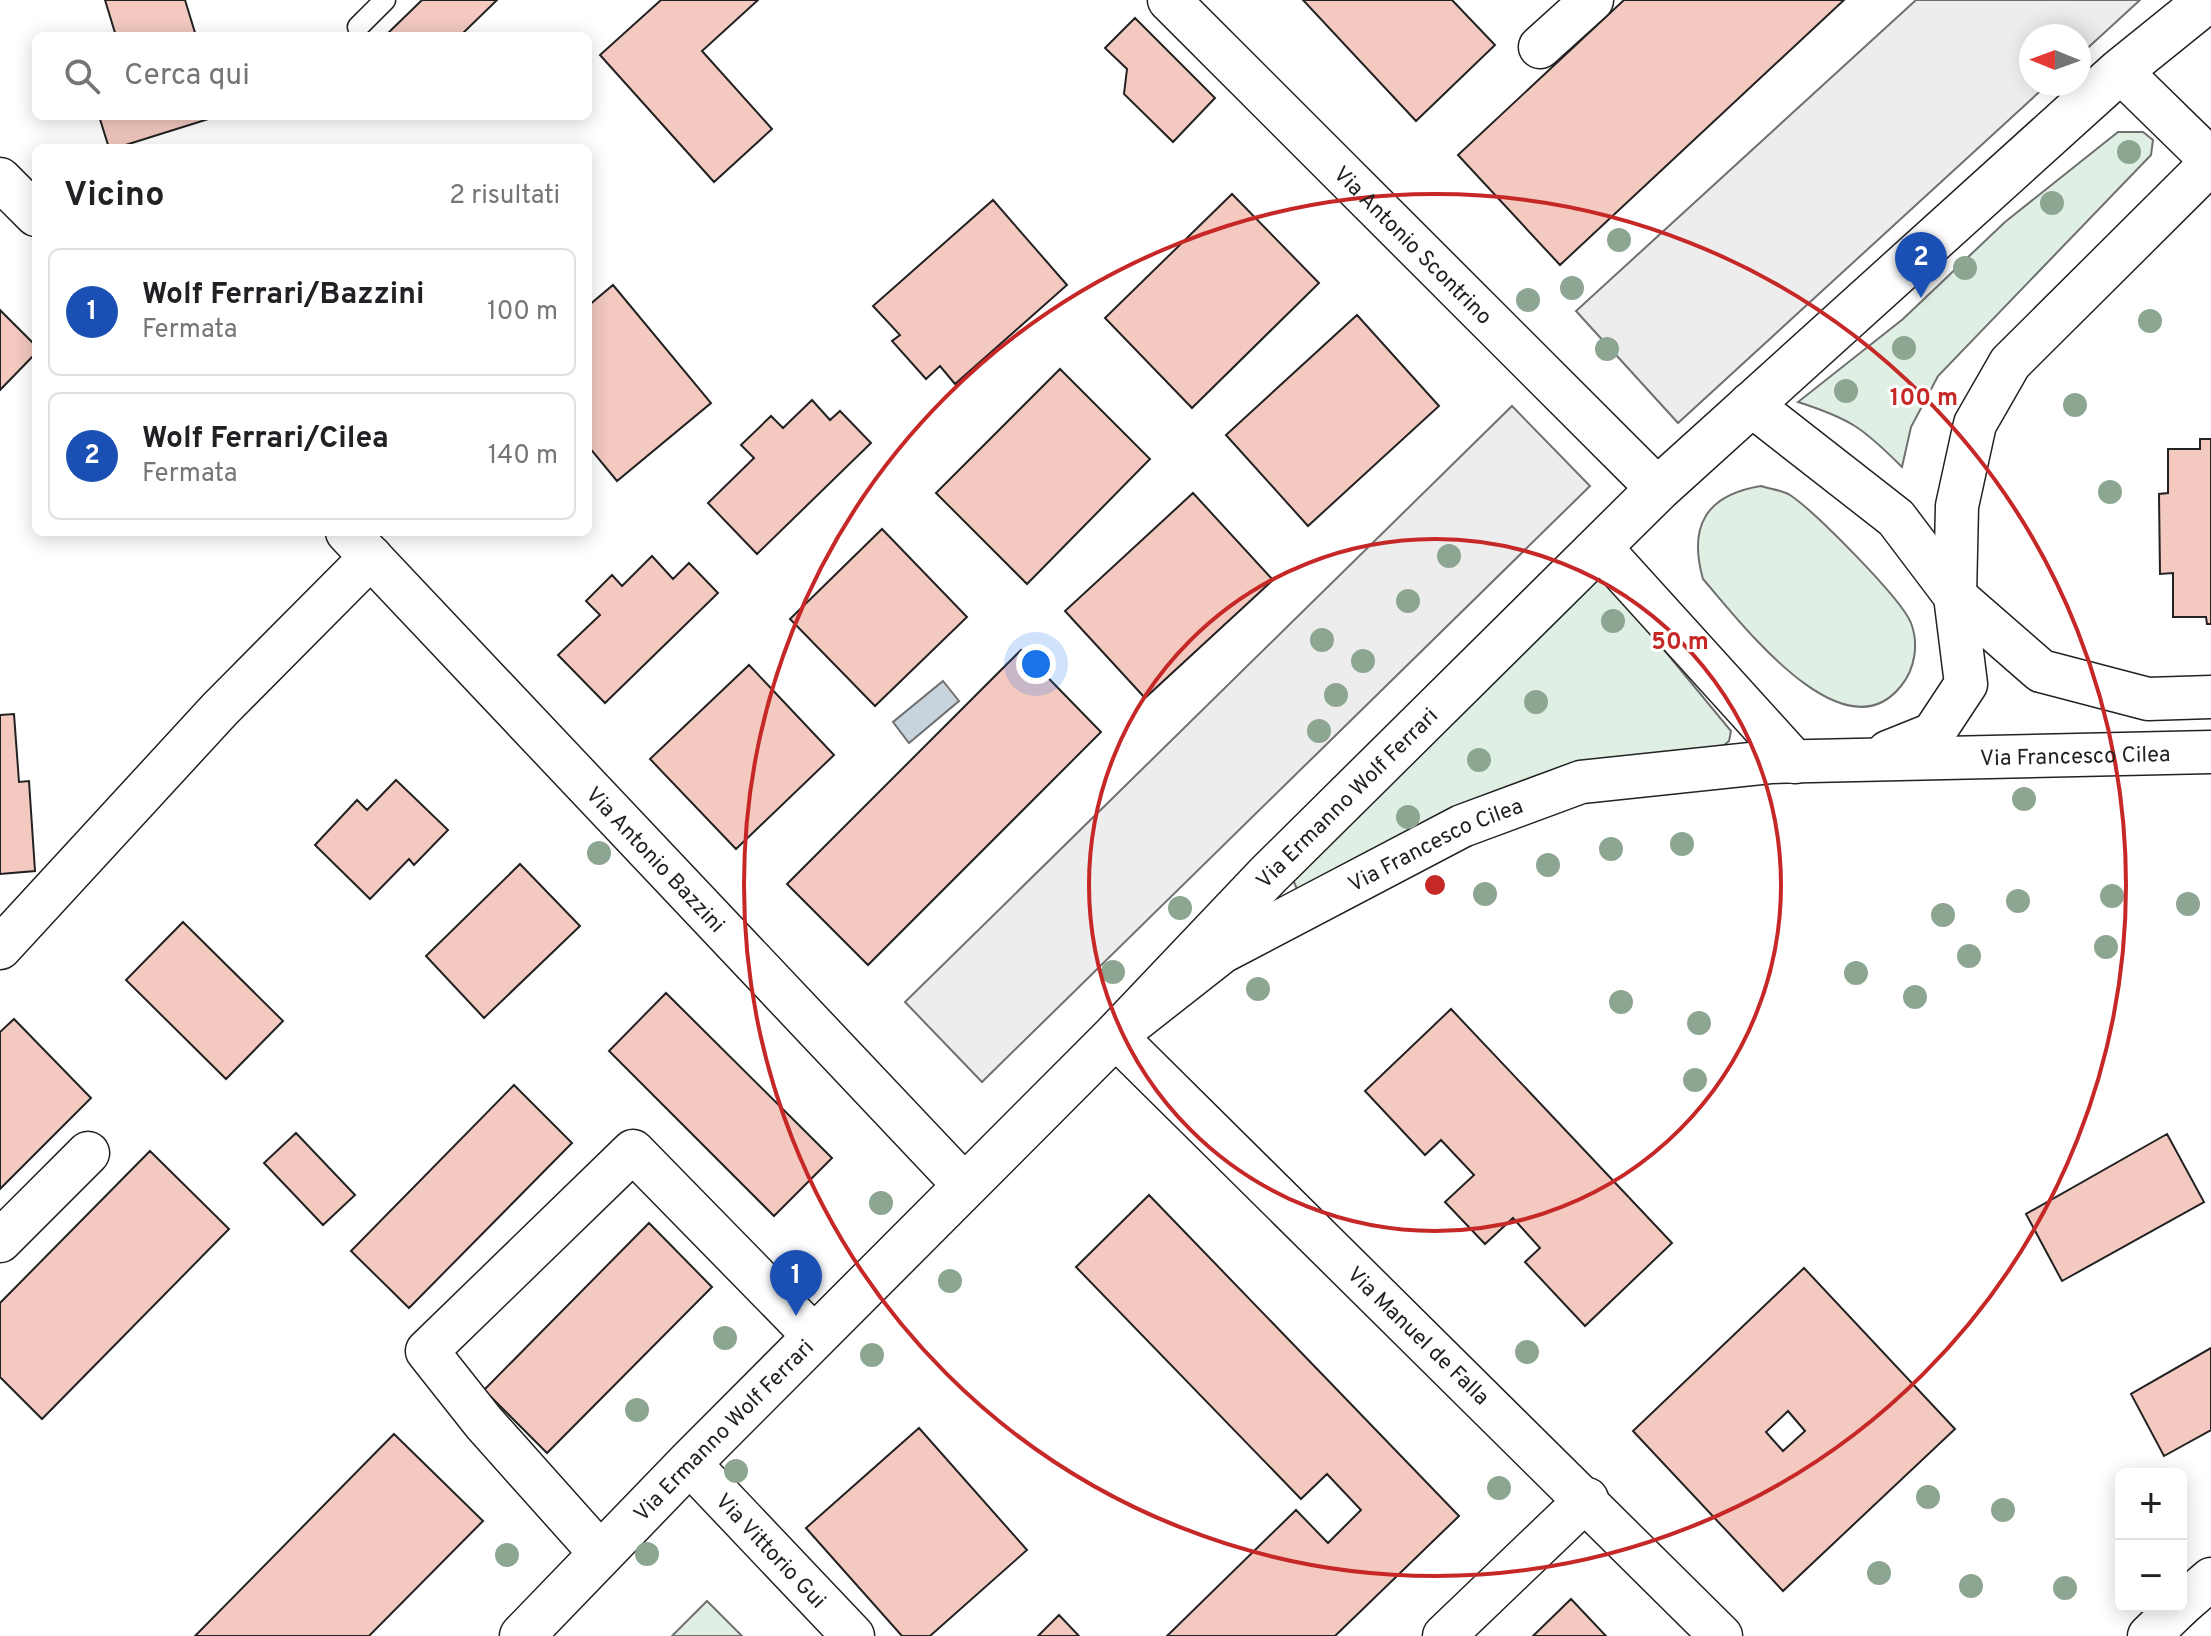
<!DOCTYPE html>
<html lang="it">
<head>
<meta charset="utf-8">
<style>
  :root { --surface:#fff; --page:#f2f2f2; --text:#202124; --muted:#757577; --line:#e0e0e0; --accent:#0b8043 }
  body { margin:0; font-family:Overpass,sans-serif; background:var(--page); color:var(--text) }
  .controls { position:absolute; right:24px; bottom:24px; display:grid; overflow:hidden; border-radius:12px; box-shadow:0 4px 20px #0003 }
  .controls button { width:72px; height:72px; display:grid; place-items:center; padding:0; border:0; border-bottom:2px solid var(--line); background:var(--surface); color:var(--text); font:40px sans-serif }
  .compass { position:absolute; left:2019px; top:24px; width:72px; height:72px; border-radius:50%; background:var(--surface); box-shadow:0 4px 20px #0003; rotate:271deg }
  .you { position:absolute; left:1036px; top:664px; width:28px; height:28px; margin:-20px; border:6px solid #fff; border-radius:50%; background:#1a73e8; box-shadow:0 0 0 12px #1a73e833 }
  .badge { display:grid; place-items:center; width:52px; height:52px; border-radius:50%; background:var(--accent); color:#fff; font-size:26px; font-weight:700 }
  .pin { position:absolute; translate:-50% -66px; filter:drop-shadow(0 2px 4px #0008) }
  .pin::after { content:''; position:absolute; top:42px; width:28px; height:24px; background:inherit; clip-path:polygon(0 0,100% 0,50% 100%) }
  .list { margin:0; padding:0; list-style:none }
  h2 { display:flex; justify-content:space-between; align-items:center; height:104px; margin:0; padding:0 32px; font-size:34px }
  h2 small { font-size:26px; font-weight:400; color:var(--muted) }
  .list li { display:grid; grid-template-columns:52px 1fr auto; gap:24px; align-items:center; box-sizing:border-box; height:128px; margin:0 16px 16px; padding:0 16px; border:2px solid var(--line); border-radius:12px }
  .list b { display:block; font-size:30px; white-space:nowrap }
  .list p { margin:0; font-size:26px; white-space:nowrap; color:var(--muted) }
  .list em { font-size:26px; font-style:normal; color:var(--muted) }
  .icon { flex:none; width:44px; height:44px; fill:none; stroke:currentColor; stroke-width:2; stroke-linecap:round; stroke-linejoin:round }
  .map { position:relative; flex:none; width:2211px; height:1636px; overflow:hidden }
  .search { position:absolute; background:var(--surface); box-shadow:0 4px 20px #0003; left:32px; top:32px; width:560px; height:88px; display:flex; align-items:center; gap:20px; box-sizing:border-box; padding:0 28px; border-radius:12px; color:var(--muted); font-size:30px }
  .panel { position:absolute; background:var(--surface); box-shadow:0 4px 20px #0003; left:32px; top:144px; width:560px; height:392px; border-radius:12px }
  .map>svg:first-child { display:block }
</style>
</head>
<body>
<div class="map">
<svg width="2211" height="1636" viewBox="0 0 2211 1636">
  <rect width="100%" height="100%" fill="#fff"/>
  <path fill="#e0efe3" stroke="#6f6f6f" stroke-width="2" d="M2118 132H2143L2153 140 2151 155 1938 376 1911 427 1902 467C1863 428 1851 419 1798 402L1903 319 2005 222Z
    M1761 486C1770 489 1782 490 1790 495 1814 511 1901 598 1911 623 1919 644 1915 669 1901 686 1843 759 1739 620 1703 579 1688 526 1706 495 1761 486Z
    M1599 571 1731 731 1729 741 1723 746 1297 889 1290 873Z
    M707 1601 742 1636H672Z"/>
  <path fill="#ededed" stroke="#6f6f6f" stroke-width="2" d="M1916 0H2140L2079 56V36H2031V84H2048L1678 423 1576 311Z
    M1512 406 1590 486 982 1082 905 1002Z"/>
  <path fill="#c7d3dd" stroke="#6f6f6f" stroke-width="2" d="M943 681 959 701 909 743 893 722Z"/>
  <path fill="#f3c9c0" stroke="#222" stroke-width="2" fill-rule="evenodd" d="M105 0H185L196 36H116Z
    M422 0H497L460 36H385Z
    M661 0H758L702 51 772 129 714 182 600 55Z
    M1303 0H1452L1495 45 1416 121Z
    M1624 0H1844L1560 265 1458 155Z
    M1135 18 1215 98 1173 142 1124 94 1127 69 1105 48Z
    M99 116H218L116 148H109Z
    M1232 194 1319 283 1192 408 1105 318Z
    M993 200 1067 285 955 384 940 366 926 379 892 341 900 335 873 306Z
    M613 285 711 403 617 481 588 446V306Z
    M0 310 36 346V353L0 390Z
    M1357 315 1439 406 1308 526 1226 435Z
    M1060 369 1150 459 1027 584 936 493Z
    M812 400 830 420 840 411 871 443 757 554 708 503 754 458 741 445 771 416 783 428Z
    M2200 439H2211V624H2207L2206 617H2173V573L2160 574 2159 494 2168 493V449H2200Z
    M1193 493 1273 580 1145 698 1065 611Z
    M882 529 967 617 875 706 790 619Z
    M652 556 673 579 689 563 718 593 605 703 558 655 600 615 586 601 612 575 622 586Z
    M1021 650 1101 732 868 965 787 884Z
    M749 665 834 755 736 849 650 759Z
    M14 714 19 782 29 781 35 871 0 874V715Z
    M396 780 448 830 414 865 409 859 370 899 315 845 357 800 367 810Z
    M520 864 580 926 484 1018 426 956Z
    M183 922 283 1021 226 1079 126 980Z
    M666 993 832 1158 774 1216 609 1051Z
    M1451 1009 1672 1243 1585 1326 1525 1262 1540 1248 1513 1218 1485 1244 1445 1202 1474 1175 1441 1140 1425 1155 1365 1091Z
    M14 1019 91 1098 0 1189V1032Z
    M514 1085 572 1143 409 1308 351 1251Z
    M296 1133 355 1195 323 1225 264 1163Z
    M2167 1134 2204 1202 2062 1281 2026 1214Z
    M150 1151 229 1229 42 1419 0 1377V1303Z
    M1149 1195 1459 1516 1335 1636H1167L1296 1510 1328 1543 1361 1510 1327 1474 1301 1499 1076 1267Z
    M649 1223 712 1287 547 1453 484 1390Z
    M1804 1268 1955 1429 1783 1591 1633 1431ZM1788 1411 1805 1431 1783 1451 1766 1432Z
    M2211 1348V1430L2164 1456 2131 1394Z
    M919 1428 1027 1550 930 1636H902L806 1528Z
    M394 1434 483 1521 369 1636H195Z
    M1571 1599 1606 1636H1533Z
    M1059 1615 1079 1636H1038Z"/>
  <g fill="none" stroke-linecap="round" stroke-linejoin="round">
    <defs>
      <path id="lane" d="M358 27 385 0"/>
      <g id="street">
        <path id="s1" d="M1169 0 1658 489"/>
        <path d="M1540 47 1592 0"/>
        <path d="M2120 71 2211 160"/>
        <path d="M0 179 36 215"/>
        <path d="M1750 404 1896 518 1955 596 2041 671 2148 699 2211 697"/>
        <path id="s2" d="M347 532 965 1186"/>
        <path d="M1600 547 1795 762"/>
        <path d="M1888 752 1933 734 1966 684 1955 596 1957 506 1975 424 2010 363 2211 163"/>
        <path d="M0 948 220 709 371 557"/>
        <path d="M0 1241 88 1153"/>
        <path id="s3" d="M689 1463 853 1636"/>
        <path d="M601 1554 484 1423 427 1351 633 1151 815 1337"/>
        <path d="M2181 1605 2211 1579"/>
        <path d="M1444 1636 1587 1499"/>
        <path id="s4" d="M1721 1636 1115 1036 1222 952 1462 826 1581 782 1770 762 2211 752"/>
        <path d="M2149 1636 2180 1606"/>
      </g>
      <g id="secondary">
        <path id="s5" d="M522 1636 689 1463 1115 1036 1268 875 1658 489 2120 71 2208 0"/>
      </g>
    </defs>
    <use href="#lane" stroke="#222" stroke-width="23"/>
    <use href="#street" stroke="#222" stroke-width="45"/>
    <use href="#secondary" stroke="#222" stroke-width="47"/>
    <use href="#lane" stroke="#fff" stroke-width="20"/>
    <use href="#street" stroke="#fff" stroke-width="42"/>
    <use href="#secondary" stroke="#fff" stroke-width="44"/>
  </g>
  <g fill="#8da692">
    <circle cx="2129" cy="152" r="12"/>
    <circle cx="2052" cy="203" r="12"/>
    <circle cx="1619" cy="240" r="12"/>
    <circle cx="1965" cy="268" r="12"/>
    <circle cx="1572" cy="288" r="12"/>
    <circle cx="1528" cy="300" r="12"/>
    <circle cx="2150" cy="321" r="12"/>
    <circle cx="1904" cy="348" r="12"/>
    <circle cx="1607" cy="349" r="12"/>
    <circle cx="1846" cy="391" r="12"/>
    <circle cx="2075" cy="405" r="12"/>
    <circle cx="2110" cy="492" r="12"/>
    <circle cx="1449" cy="556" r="12"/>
    <circle cx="1408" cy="601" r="12"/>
    <circle cx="1613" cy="621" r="12"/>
    <circle cx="1322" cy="640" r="12"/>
    <circle cx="1363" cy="661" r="12"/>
    <circle cx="1336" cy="695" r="12"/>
    <circle cx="1536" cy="702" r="12"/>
    <circle cx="1319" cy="731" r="12"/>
    <circle cx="1479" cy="760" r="12"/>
    <circle cx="2024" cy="799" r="12"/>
    <circle cx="1408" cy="817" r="12"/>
    <circle cx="1682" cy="844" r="12"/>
    <circle cx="1611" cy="849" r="12"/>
    <circle cx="599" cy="853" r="12"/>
    <circle cx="1548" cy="865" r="12"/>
    <circle cx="1485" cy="894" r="12"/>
    <circle cx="2112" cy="896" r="12"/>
    <circle cx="2018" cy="901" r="12"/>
    <circle cx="2188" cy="904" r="12"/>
    <circle cx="1180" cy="908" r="12"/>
    <circle cx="1943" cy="915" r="12"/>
    <circle cx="2106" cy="947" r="12"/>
    <circle cx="1969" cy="956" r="12"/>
    <circle cx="1113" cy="972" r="12"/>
    <circle cx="1856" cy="973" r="12"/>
    <circle cx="1258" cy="989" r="12"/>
    <circle cx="1915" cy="997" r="12"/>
    <circle cx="1621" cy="1002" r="12"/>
    <circle cx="1699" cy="1023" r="12"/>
    <circle cx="1695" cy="1080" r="12"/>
    <circle cx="881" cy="1203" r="12"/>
    <circle cx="950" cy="1281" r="12"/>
    <circle cx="725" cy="1338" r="12"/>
    <circle cx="1527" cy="1352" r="12"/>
    <circle cx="872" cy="1355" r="12"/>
    <circle cx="637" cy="1410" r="12"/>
    <circle cx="736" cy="1471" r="12"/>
    <circle cx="1499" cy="1488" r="12"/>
    <circle cx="1928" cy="1497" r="12"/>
    <circle cx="2003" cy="1510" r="12"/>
    <circle cx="647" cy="1554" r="12"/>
    <circle cx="507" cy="1555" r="12"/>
    <circle cx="1879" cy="1573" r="12"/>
    <circle cx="1971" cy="1586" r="12"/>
    <circle cx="2065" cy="1588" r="12"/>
  </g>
  <g fill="none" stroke="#c62828" stroke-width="4">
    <circle cx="1435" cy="885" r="346"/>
    <circle cx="1435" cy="885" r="691"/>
  </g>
  <g text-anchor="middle" stroke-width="6" stroke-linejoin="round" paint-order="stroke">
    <g font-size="22" fill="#222" stroke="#fff">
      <text dy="8" stroke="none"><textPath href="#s1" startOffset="346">Via Antonio Scontrino</textPath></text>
      <text dy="8" stroke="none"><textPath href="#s4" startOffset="1882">Via Francesco Cilea</textPath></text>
      <text dy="8" stroke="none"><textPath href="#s5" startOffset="1176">Via Ermanno Wolf Ferrari</textPath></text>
      <text dy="8" stroke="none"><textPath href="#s4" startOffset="1228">Via Francesco Cilea</textPath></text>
      <text dy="8" stroke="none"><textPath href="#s2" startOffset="450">Via Antonio Bazzini</textPath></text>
      <text transform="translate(1419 1335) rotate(44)" y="8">Via Manuel de Falla</text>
      <text dy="8" stroke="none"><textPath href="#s5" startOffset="288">Via Ermanno Wolf Ferrari</textPath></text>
      <text dy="8" stroke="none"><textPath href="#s3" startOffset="120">Via Vittorio Gui</textPath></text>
    </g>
  </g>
  <circle cx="1435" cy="885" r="12" fill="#c62828" stroke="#fff" stroke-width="4"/>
  <g font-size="24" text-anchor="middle" font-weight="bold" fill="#c62828" stroke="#fff" stroke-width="6" stroke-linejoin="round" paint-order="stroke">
    <text x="1924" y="405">100 m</text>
    <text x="1680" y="649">50 m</text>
  </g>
</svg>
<div class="controls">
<button>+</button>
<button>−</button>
</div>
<svg class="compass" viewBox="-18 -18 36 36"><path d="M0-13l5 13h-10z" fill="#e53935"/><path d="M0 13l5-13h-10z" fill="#757577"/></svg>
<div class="you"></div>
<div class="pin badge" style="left:796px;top:1316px;background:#1a4fb4">1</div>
<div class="pin badge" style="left:1921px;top:298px;background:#1a4fb4">2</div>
<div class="search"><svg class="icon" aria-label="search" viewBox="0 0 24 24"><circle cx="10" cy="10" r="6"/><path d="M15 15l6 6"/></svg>Cerca qui</div>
<section class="panel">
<h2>Vicino<small>2 risultati</small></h2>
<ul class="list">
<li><span class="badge" style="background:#1a4fb4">1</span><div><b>Wolf Ferrari/Bazzini</b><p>Fermata</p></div><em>100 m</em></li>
<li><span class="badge" style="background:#1a4fb4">2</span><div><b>Wolf Ferrari/Cilea</b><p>Fermata</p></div><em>140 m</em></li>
</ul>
</section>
</div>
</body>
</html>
